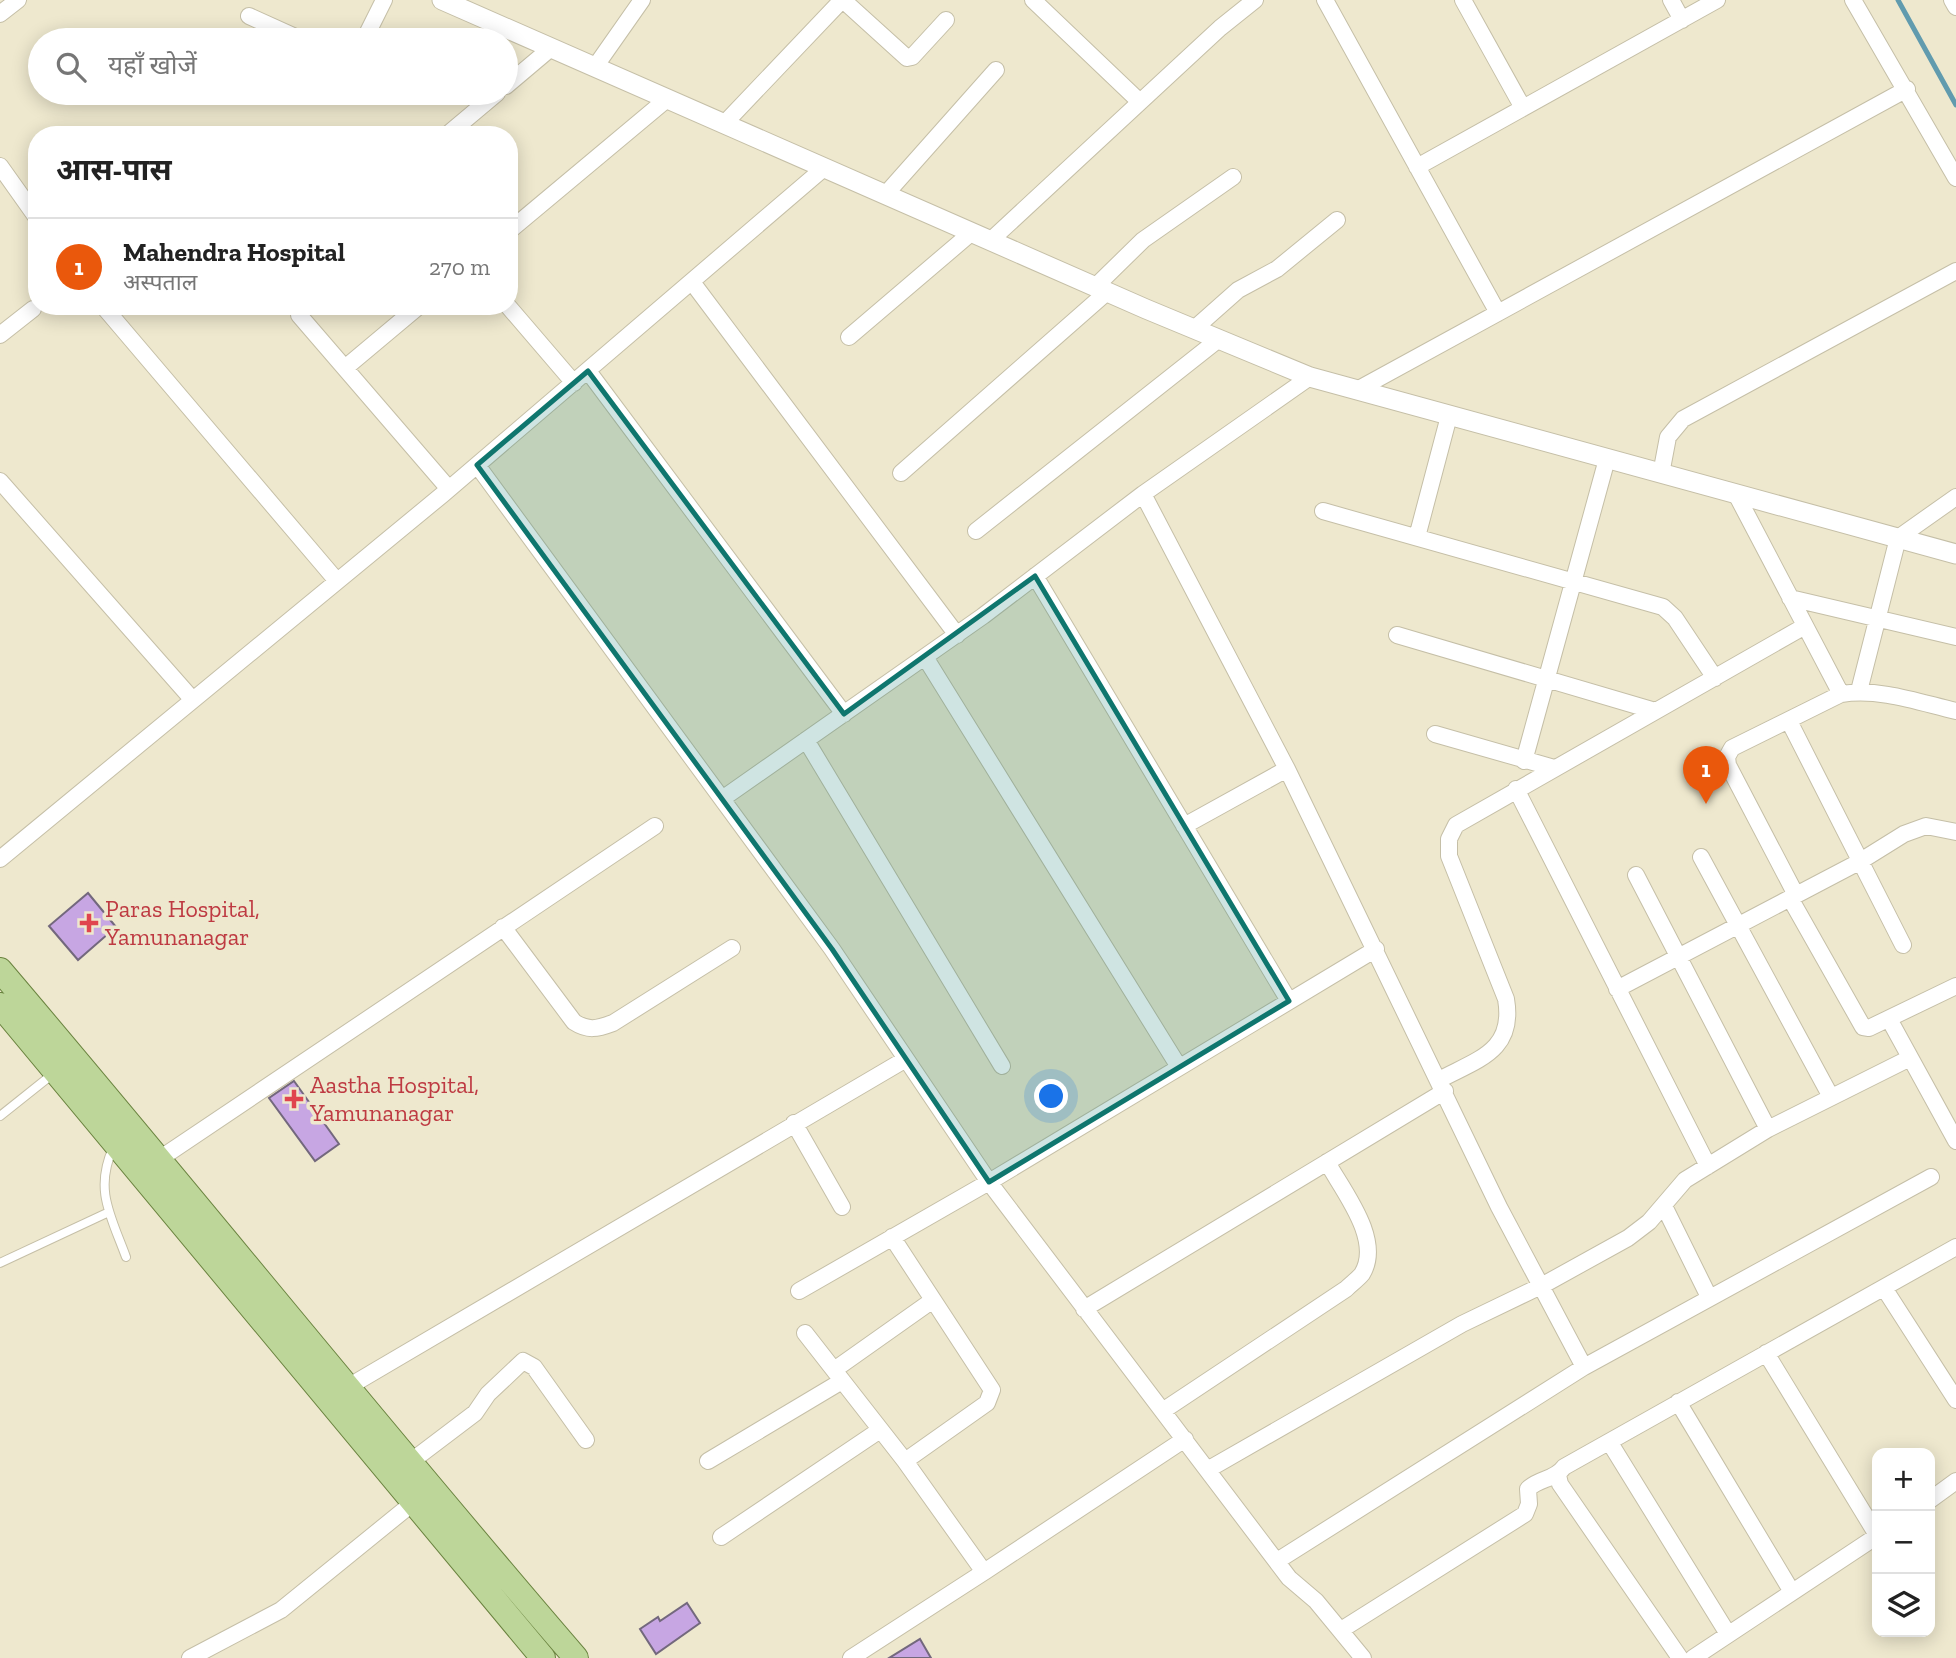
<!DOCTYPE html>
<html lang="hi">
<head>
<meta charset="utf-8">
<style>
  :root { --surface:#fff; --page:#f2f2f2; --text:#222; --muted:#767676; --line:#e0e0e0; --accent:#ea580c }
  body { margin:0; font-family:"Zilla Slab","Noto Sans Devanagari",serif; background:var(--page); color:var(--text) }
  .controls { position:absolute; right:21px; bottom:21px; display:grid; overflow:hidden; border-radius:14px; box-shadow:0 4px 18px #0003 }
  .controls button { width:63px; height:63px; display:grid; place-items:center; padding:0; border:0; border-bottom:2px solid var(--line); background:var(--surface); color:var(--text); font:35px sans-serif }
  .you { position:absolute; left:1052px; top:1097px; width:24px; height:24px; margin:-18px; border:5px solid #fff; border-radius:50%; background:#1a73e8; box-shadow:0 0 0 10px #1a73e833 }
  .badge { display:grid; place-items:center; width:46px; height:46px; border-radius:50%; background:var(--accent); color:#fff; font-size:23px; font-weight:700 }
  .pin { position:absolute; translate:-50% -58px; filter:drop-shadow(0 2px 4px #0008) }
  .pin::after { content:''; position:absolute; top:37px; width:24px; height:21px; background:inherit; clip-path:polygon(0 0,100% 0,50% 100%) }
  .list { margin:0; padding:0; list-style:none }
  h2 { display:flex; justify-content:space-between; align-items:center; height:91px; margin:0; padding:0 28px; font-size:30px }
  h2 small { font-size:23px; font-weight:400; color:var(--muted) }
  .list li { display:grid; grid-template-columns:46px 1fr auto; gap:21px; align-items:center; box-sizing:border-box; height:98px; padding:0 28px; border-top:2px solid var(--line) }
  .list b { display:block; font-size:26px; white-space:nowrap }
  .list p { margin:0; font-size:23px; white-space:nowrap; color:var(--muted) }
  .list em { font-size:23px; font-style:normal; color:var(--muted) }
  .icon { flex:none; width:38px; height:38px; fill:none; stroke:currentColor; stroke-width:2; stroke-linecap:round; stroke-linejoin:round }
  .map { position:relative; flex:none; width:1956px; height:1658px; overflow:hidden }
  .search { position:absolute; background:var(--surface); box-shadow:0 4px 18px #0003; left:28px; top:28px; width:490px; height:77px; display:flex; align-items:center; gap:18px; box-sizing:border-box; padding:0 24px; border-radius:38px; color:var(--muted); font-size:26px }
  .panel { position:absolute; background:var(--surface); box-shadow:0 4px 18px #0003; left:28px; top:126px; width:490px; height:189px; border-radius:28px }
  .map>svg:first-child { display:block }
</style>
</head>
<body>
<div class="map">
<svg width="1956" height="1658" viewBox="0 0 1956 1658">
  <rect width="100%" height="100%" fill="#eee8ce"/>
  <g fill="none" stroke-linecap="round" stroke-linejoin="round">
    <path stroke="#619bae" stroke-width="5" d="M1898 0 1956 105"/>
  </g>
  <path fill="#c7a6e3" stroke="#73687d" stroke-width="2" d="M88 893 116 927 78 960 49 926Z
    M294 1081 339 1144 315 1161 269 1098Z
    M687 1603 700 1623 656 1654 640 1629 658 1617 660 1621Z
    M920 1639 931 1658H889Z"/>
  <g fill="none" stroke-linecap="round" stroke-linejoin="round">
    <defs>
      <path id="service" d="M0 1116 54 1073
        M113 1148C94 1190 111 1216 126 1257
        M0 1263 109 1212"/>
      <path id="minor" d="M843 0 907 58 912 57 946 20
        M1033 0 1140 102
        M1325 0 1498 313
        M1463 0 1523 108
        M1671 0 1682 20
        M1853 0 1956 178
        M1952 0 1956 7
        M0 14 18 0
        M249 16 302 40
        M364 40 384 0
        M595 67 642 0
        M506 86 551 48
        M724 124 842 0
        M447 135 497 93
        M0 166 37 218
        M1417 167 1717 0
        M885 195 996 70
        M509 231 667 99
        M990 241 1220 28 1255 0
        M692 282 957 635
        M1095 287 1143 240 1233 177
        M103 306 337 581
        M508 306 574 383
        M299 315 449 489
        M1194 329 1238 290 1277 269 1337 220
        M0 335 33 309
        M849 337 971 233
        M345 368 419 306
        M588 371 844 714
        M1357 390 1907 89
        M477 465 832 949 989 1182 1289 1578 1316 1601 1363 1658
        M901 473 1107 292
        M1661 474 1668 437 1683 419 1956 271
        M0 481 192 699
        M1143 494 1287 769 1499 1207 1584 1367
        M1736 494 1841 694
        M1323 511 1663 607 1675 618 1715 678
        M976 531 1219 339
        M1417 537 1449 416
        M1035 576 1289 1001
        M1790 598 1956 637
        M1397 635 1655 711
        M925 657 1179 1067
        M1859 691 1898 538 1956 497
        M1789 721 1903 945
        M1435 734 1554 768
        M806 740 1002 1066
        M1524 761 1607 459
        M1516 789 1708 1166
        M722 799 983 616 1143 494 1310 377
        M1184 826 1287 769
        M1701 857 1831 1097
        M0 859 442 495 824 168
        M1636 875 1768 1129
        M1796 895 1728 765 1727 757 1732 748 1841 694C1880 688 1918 702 1956 711
        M1790 898 1863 1027 1869 1028 1956 986
        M503 927 574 1022C588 1031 597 1029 613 1023L732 948
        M1617 989 1859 862 1904 834 1926 826 1956 832
        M1889 1019 1956 1141
        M1439 1080C1478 1059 1515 1051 1506 999L1449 856V839L1456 825 1805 626
        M794 1123 842 1207
        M152 1164 655 826
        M1664 1206 1709 1297
        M892 1237 992 1390 987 1403 905 1461
        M1884 1288 1956 1400
        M799 1291 989 1182 1376 949
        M1084 1309 1445 1091
        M805 1333 905 1461 984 1572 851 1658
        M1766 1353 1877 1535
        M834 1370 933 1300
        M348 1387 906 1059
        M1678 1402 1792 1592
        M1164 1410 1346 1289C1351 1284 1358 1279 1362 1274 1383 1240 1343 1191 1327 1162
        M1610 1443 1728 1634
        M708 1461 842 1381
        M409 1463 475 1413 488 1394 523 1361 534 1367 586 1440
        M1209 1469 1462 1324 1543 1285 1628 1238 1649 1222 1685 1180 1768 1129 1910 1058
        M1558 1475 1560 1484 1680 1658
        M1930 1500 1956 1481
        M721 1537 880 1430
        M1277 1561 1584 1367 1931 1177
        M984 1572 1185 1439
        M1341 1630 1525 1514 1529 1504 1528 1489C1539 1478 1555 1480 1564 1467L1956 1247
        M190 1658 281 1610 419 1498
        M1693 1658 1877 1536"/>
      <path id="tertiary" d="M442 0 1146 309 1310 377 1956 554"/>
      <path id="primary" d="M0 970C194 1198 381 1432 576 1658
        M0 1005 543 1658"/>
    </defs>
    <use href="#service" stroke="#c5bfa7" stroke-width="10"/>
    <use href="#minor" stroke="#c5bfa7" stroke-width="18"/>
    <use href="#tertiary" stroke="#c5bfa7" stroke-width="21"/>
    <use href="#primary" stroke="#6a833f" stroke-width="26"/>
    <use href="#service" stroke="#fff" stroke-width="8"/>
    <use href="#minor" stroke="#fff" stroke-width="16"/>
    <use href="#tertiary" stroke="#fff" stroke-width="19"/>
    <use href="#primary" stroke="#bdd699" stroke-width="24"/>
  </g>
  <path fill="#0f766e" fill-opacity="0.2" stroke="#0f766e" stroke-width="5" stroke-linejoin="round" d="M588 371 844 714 1035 576 1289 1001 989 1182 832 949 477 465Z"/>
  <g fill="#e0444e" stroke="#eee8ce" stroke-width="2.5">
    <path d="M85.5 912.5h7v7h7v7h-7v7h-7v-7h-7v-7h7z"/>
    <path d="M290.5 1088.5h7v7h7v7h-7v7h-7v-7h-7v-7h7z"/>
  </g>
  <g text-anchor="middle" stroke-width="7" stroke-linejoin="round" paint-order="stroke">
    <g font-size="24" fill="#be3a42" stroke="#eee8ce" text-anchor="start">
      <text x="105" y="917">Paras Hospital,<tspan x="105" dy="28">Yamunanagar</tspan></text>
      <text x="310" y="1093">Aastha Hospital,<tspan x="310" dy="28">Yamunanagar</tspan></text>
    </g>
  </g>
</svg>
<div class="controls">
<button>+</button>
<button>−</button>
<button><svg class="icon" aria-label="layers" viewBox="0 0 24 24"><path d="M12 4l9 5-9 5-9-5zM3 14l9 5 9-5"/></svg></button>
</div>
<div class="you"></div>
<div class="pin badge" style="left:1706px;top:804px">1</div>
<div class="search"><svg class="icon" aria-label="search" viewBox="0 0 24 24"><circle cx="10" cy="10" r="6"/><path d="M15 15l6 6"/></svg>यहाँ खोजें</div>
<section class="panel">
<h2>आस-पास<small></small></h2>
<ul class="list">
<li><span class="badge">1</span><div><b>Mahendra Hospital</b><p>अस्पताल</p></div><em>270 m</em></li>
</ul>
</section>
</div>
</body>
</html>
